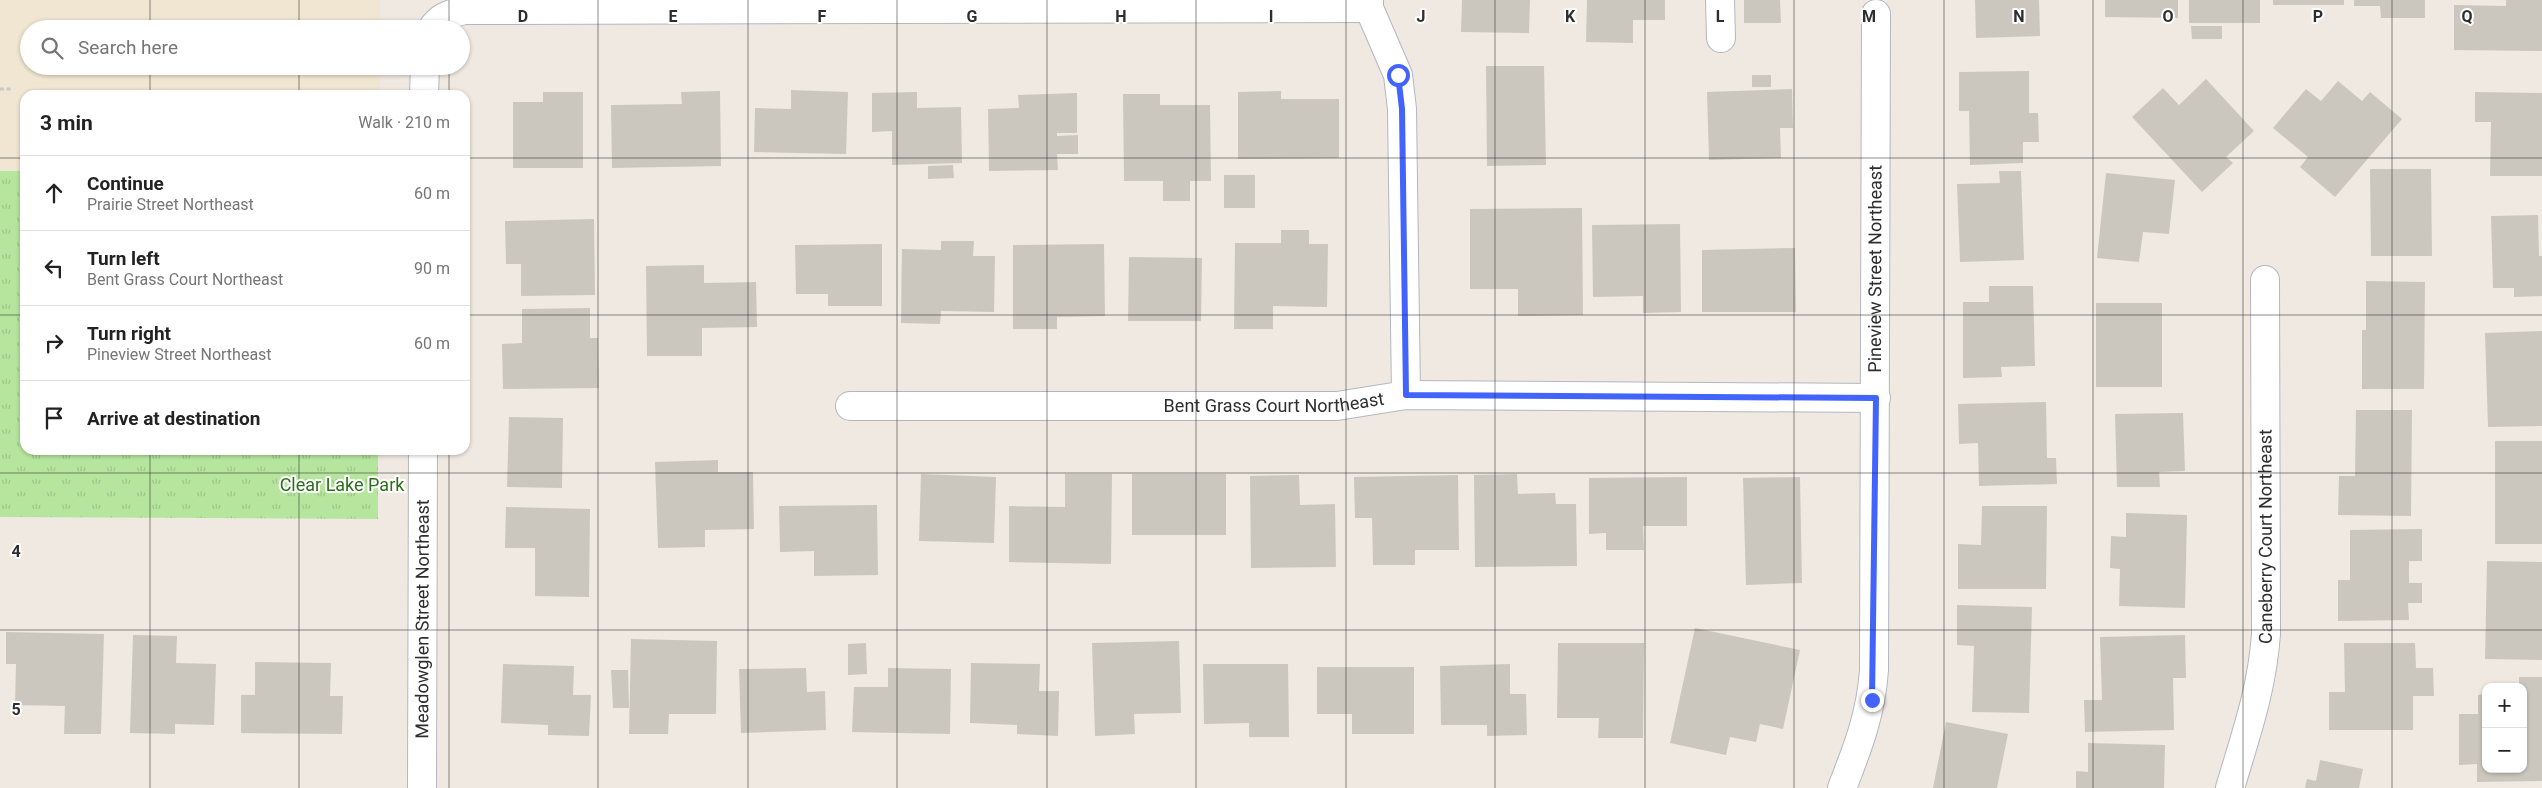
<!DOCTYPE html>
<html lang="en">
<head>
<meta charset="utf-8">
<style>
  :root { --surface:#fff; --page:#f2f2f2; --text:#222; --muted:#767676; --line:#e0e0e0 }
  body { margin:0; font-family:Roboto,sans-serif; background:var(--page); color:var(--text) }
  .controls { position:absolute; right:15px; bottom:15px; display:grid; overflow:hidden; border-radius:10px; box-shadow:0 1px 4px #0004 }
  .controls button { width:45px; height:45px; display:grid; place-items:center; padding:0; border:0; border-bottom:1px solid var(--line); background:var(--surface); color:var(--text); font:25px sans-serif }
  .stop { position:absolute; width:15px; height:15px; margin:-11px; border:4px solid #4264fb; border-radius:50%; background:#fff }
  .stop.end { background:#4264fb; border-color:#fff; box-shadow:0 1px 5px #0008 }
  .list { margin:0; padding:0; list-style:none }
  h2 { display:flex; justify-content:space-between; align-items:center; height:65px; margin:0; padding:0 20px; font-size:21px }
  h2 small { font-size:16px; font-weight:400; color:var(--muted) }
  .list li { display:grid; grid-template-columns:32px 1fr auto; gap:15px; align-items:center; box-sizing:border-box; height:75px; padding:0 20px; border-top:1px solid var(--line) }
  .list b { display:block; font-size:19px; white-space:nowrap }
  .list p { margin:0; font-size:16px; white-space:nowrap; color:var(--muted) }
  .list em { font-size:16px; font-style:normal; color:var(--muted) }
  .icon { flex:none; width:28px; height:28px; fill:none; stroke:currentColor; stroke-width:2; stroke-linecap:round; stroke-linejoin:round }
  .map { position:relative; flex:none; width:2542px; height:788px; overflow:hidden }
  .search { position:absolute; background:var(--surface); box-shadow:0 1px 4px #0004; left:20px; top:20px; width:450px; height:55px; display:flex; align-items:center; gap:12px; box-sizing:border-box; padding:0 18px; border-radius:28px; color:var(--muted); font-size:19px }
  .panel { position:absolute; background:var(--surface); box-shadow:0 1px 4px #0004; left:20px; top:90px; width:450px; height:365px; border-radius:15px }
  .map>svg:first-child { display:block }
</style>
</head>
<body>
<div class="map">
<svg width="2542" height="788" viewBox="0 0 2542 788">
  <defs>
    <pattern id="park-tufts" width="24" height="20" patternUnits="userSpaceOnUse" patternTransform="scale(1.25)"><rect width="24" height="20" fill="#b6e59e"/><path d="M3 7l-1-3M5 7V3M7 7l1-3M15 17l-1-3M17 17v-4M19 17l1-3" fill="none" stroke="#9dc588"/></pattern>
  </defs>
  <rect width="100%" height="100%" fill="#efe9e1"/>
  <path fill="#f0e6d1" d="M0 0H380V29H29V66H380V95H25V171H0Z"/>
  <path fill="url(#park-tufts)" d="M0 171H25V450H378V519L0 517Z"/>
  <path fill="#cbc7bf" d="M1462 0H1530L1529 33 1461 32Z
    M1587 0H1665V20H1633V43L1586 42Z
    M1744 0H1780L1781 23H1744Z
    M1975 0H2039L2040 36 1976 38Z
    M2105 0H2178V18L2105 17Z
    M2189 0H2260V23H2189Z
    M2273 0H2344V5H2273Z
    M2354 0H2425V18H2381L2380 6H2354Z
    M2506 0H2542V51L2454 50V5L2506 6Z
    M2191 26H2222V39H2192Z
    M1486 66H1544L1546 165 1487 166Z
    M2029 71V113H2038L2039 142H2023V163L1970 165 1969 111H1959V72Z
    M1752 75H1771V87H1752Z
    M2206 79 2254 131 2226 157 2233 163 2202 192 2132 117 2163 88 2179 105Z
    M2338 81 2362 101 2370 92 2402 119 2335 197 2300 167 2308 157 2273 128 2306 89 2321 101Z
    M1792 89 1793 128H1780L1781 158 1709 160 1707 92Z
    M791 90 848 92 846 154 754 152 755 108 791 109Z
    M720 91 721 166 612 168 611 105 682 104 681 92Z
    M1281 91V99H1339V158L1238 159V92Z
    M543 92H583V168H513V102H543Z
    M917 92V108L961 107 962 163 892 165V131L872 132V93Z
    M2475 92 2542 93V176H2490L2491 122H2475Z
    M1077 93V133H1057V136L1078 135V154H1057L1058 170 989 171 988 109 1019 108 1018 95Z
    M1123 94H1160V105H1210L1211 181H1190V201H1163V181H1124Z
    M953 165 954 178 928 179V166Z
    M2370 169H2431L2432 256H2371Z
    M1999 171H2021L2024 260 1960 262 1957 184 2000 183Z
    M2106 173 2175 180 2169 234 2143 232 2139 262 2097 258Z
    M1224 175H1255V208H1224Z
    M1582 208 1583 315 1518 316V289H1470V209Z
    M2538 215 2539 256H2542V296L2514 297V288H2493L2491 216Z
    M594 219 595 295 521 296V264H506L505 221Z
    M1680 224 1681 312 1643 313V296L1593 297 1592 225Z
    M1281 230H1309V244H1328L1327 307 1273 306V329H1234L1235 243H1281Z
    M941 241H974L973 256H995L994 312 941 311 940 324 901 323 902 249 941 250Z
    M882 244V306H828V294H796L795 245Z
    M1104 244 1105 316 1057 317V329H1013V245Z
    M1795 248 1796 312H1702V250Z
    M1129 257 1202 258 1201 321H1128Z
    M704 265V283L756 282 757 327 702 328V356H647L646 266Z
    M2366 281 2425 282 2424 389H2362V330H2366Z
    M1989 286H2033L2035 366 2001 367 2002 377 1963 378V302H1989Z
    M2096 303H2162V387H2096Z
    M590 308V338H598L599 388 503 389 502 344 522 343V309Z
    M2542 331V426L2488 427 2485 333Z
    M2046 402 2047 458H2056L2057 484 1979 486 1978 443 1959 444 1958 404Z
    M2356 410H2412L2411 516 2338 515 2339 476H2355Z
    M2183 413 2185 471 2159 472 2160 487H2117L2115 414Z
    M509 417 563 418 562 488 507 487Z
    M2495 441H2542V544H2495Z
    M718 460V472H753L754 529 705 530V547L658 548 655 462Z
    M921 474 996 477 994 543 919 541Z
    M1065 474H1112L1111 564 1009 562V506L1065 507Z
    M1132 474H1226V535H1132Z
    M1517 474 1518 494 1555 493 1556 504H1576L1577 566 1475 567 1474 475Z
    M1299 475 1300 505 1335 504 1336 567 1251 568 1250 476Z
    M1458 475 1459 550H1415V565H1373L1372 518H1355L1354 477Z
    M1687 477V526H1643L1644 550H1606V533L1589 534V478Z
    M1800 477 1802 583 1746 585 1743 478Z
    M877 505 878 575 814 576V551L780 552 779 506Z
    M1982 506H2047L2046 589H1958V544L1981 545Z
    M506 507 590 509 589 597 535 596V548H505Z
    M2126 513 2187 515 2185 608 2119 606 2120 569 2110 568 2111 536 2126 537Z
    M2422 529V561H2409V583H2422V603H2408L2409 620 2338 621V580H2350V530Z
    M2487 561 2542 562V660L2485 659Z
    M1957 605 2032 607 2029 713 1972 712 1974 646 1957 645Z
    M1695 628 1800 650 1783 729 1760 724 1756 742 1730 737 1726 755 1670 743Z
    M6 632 104 634 101 734H64L65 706 15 705 16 664H6Z
    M133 635 177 636 176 663 216 664 214 725 175 724V734L130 733Z
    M2185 635 2186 678H2173L2174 730 2085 732 2084 700H2102L2100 637Z
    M631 639 717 641 716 714H669L668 734H629Z
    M1179 641 1181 713 1134 714 1135 734 1095 736 1092 643Z
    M866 643 867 674 848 675V644Z
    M1558 643H1644L1643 738H1598L1599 718H1557Z
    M2344 643H2415L2416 668H2433L2434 696H2413V730H2329V692H2345Z
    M255 662 331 663 330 696H343L342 734 241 733V695H255Z
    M971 663 1040 664 1039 691H1059L1058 736 1017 734V725L970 723Z
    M503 664 574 666 573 695H591L589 736 548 735V725L501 723Z
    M1203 664H1288L1289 737H1249V723L1204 724Z
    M1510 664V694H1526L1527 735 1487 736V725H1441L1440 666Z
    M1317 667H1414V734H1352V714H1317Z
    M806 668 807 692 825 691 826 730 741 733 739 669Z
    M888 668 951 669 950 734 852 732 854 687H888Z
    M611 670H628L629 708H613Z
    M2519 677H2542V781L2477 782V764L2459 765V714H2478V695L2486 694V769H2523V687H2519Z
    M1946 722 2008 734 1997 788H1933Z
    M2088 743 2165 745 2164 788H2076V771L2088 772Z
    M2320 760 2363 769 2359 788H2305L2307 779 2316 781Z"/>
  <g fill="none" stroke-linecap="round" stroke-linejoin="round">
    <defs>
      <g id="street">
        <path d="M1369 0V8L1398 75 1402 109 1406 395"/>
        <path d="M1720 0 1721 38"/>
        <path d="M432 29C440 16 451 14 464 10L1369 8"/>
        <path d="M424 95 425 66"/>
        <path id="s1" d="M850 406H1337L1406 395 1876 398"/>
        <path id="s2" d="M422 788 423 450"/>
        <path id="s3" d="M1842 788C1858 747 1871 714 1874 670L1876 14"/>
        <path id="s4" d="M2230 788C2246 734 2262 690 2266 634L2265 280"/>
      </g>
    </defs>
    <use href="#street" stroke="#b4b7c1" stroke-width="30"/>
    <path stroke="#c9c9c9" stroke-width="3" stroke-dasharray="4 2.5" stroke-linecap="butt" d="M0 89H12"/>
    <use href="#street" stroke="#fff" stroke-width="28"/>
  </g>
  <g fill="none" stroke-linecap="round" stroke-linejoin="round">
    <path stroke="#4264fb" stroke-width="6" d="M1398 75 1402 109 1406 395 1876 398 1872 700"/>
  </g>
  <path fill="none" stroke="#2e2e2e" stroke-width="1" stroke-opacity="0.55" d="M150 0V29M299 0V29M449 0V29M598 0V788M748 0V788M897 0V788M1047 0V788M1196 0V788M1346 0V788M1495 0V788M1645 0V788M1794 0V788M1944 0V788M2093 0V788M2243 0V788M2392 0V788M150 66V95M299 66V95M449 66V95M0 158H25M465 158H2542M0 315H25M465 315H2542M150 450V788M299 450V788M449 450V788M0 473H2542M0 630H2542"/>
  <g text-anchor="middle" stroke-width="4" stroke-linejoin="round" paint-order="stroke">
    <g font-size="18" fill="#2e2e2e" stroke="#fff">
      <text dy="6" stroke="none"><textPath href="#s3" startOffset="524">Pineview Street Northeast</textPath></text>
      <text dy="6" stroke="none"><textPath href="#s1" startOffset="424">Bent Grass Court Northeast</textPath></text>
      <text dy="6" stroke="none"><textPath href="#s4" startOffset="256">Caneberry Court Northeast</textPath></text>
      <text dy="6" stroke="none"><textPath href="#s2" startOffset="169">Meadowglen Street Northeast</textPath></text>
    </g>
    <g font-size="18" fill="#2c6e1b" stroke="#fff">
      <text x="342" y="491">Clear Lake Park</text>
    </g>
  </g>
  <g font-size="16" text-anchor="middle" font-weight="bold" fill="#2e2e2e" stroke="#fff" stroke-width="4" stroke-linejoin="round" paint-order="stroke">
    <text x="523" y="22">D</text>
    <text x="673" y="22">E</text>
    <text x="822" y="22">F</text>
    <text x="972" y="22">G</text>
    <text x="1121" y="22">H</text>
    <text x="1271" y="22">I</text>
    <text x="1421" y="22">J</text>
    <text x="1570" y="22">K</text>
    <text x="1720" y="22">L</text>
    <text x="1869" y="22">M</text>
    <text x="2019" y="22">N</text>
    <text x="2168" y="22">O</text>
    <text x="2318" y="22">P</text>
    <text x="2467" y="22">Q</text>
    <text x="16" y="557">4</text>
    <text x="16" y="715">5</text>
  </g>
</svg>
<div class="controls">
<button>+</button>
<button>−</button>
</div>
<div class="stop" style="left:1398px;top:75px"></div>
<div class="stop end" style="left:1872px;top:700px"></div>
<div class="search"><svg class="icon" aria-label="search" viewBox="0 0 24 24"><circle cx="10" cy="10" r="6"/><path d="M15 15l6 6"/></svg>Search here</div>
<section class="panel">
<h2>3 min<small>Walk · 210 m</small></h2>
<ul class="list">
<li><svg class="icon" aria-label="ahead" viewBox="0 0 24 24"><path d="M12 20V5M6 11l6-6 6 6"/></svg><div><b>Continue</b><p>Prairie Street Northeast</p></div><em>60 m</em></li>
<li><svg class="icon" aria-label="left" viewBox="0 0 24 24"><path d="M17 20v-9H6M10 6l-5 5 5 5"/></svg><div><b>Turn left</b><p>Bent Grass Court Northeast</p></div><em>90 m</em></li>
<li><svg class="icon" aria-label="right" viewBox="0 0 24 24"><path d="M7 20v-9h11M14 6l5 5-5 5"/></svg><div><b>Turn right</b><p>Pineview Street Northeast</p></div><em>60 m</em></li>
<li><svg class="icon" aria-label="arrive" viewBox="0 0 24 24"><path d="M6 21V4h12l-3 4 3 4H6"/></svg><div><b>Arrive at destination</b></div></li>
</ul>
</section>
</div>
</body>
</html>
